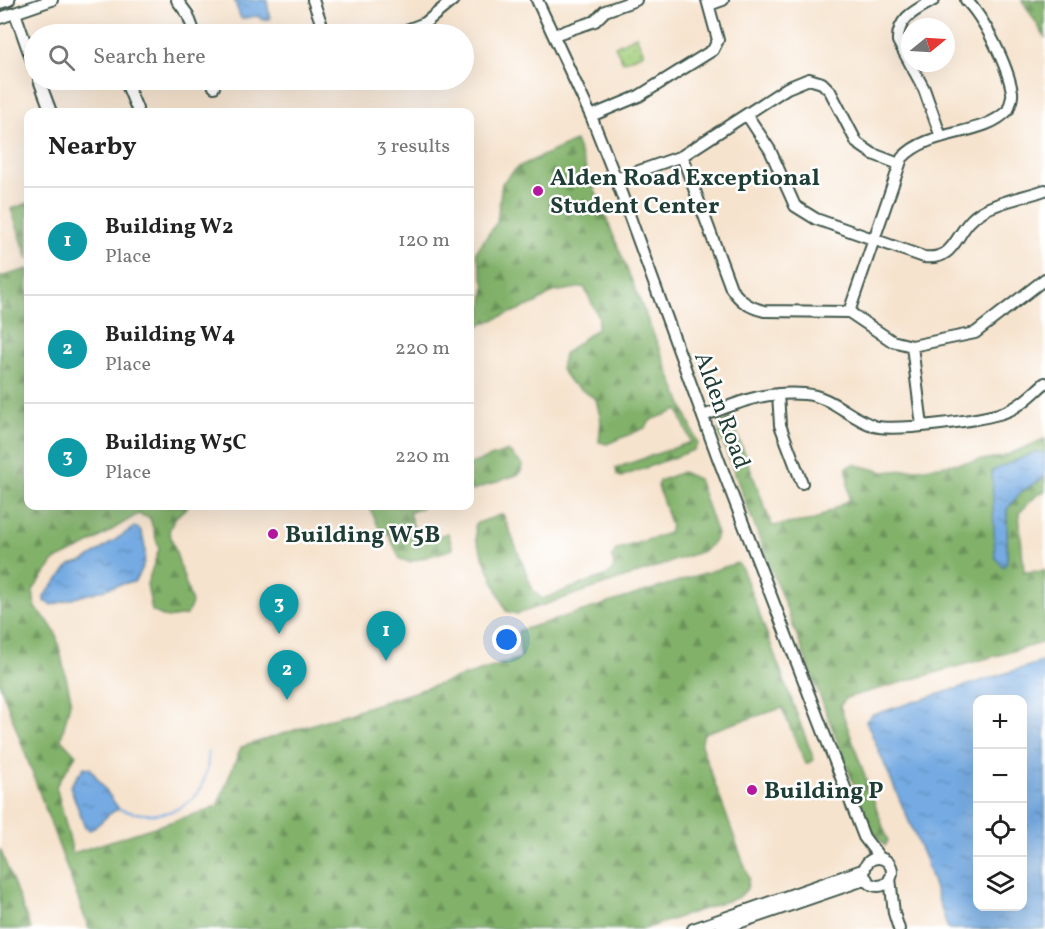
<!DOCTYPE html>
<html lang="en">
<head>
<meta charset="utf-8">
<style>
  :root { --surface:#fff; --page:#f6f6f6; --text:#222; --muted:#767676; --line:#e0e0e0; --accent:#111827 }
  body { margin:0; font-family:Vollkorn,serif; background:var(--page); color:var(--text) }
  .controls { position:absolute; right:18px; bottom:18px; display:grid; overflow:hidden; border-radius:12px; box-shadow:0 6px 24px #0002 }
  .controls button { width:54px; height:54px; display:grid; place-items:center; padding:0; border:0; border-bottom:2px solid var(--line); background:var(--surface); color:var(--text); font:30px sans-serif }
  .compass { position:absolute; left:901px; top:18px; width:54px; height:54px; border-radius:50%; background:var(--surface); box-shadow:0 6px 24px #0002; rotate:72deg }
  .you { position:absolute; left:507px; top:640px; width:21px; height:21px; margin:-15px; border:4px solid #fff; border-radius:50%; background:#1a73e8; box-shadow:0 0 0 9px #1a73e833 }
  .badge { display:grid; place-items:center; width:39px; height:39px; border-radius:50%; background:var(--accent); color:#fff; font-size:20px; font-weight:700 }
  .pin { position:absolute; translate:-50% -50px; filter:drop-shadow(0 2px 3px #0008) }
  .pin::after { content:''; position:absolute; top:32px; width:21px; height:18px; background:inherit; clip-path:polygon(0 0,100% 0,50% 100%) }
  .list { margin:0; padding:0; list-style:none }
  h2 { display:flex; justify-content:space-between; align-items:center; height:78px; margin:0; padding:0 24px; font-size:26px }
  h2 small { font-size:20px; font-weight:400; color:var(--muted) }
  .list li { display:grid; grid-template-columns:39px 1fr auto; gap:18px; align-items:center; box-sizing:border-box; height:108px; padding:0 24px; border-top:2px solid var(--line) }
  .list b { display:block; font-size:22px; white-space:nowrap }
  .list p { margin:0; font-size:20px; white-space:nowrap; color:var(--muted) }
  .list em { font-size:20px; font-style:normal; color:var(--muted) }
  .icon { flex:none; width:33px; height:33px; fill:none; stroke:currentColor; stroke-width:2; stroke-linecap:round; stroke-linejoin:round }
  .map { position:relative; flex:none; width:1045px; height:929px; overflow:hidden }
  .search { position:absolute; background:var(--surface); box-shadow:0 6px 24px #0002; left:24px; top:24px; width:450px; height:66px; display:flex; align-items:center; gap:15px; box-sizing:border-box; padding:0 21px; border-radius:33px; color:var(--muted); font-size:22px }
  .panel { position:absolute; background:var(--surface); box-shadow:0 6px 24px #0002; left:24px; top:108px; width:450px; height:402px; border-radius:12px }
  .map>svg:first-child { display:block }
</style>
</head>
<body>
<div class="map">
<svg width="1045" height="929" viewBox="0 0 1045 929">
  <defs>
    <pattern id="grass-dots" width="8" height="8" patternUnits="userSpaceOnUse" patternTransform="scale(1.5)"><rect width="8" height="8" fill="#a3cf7b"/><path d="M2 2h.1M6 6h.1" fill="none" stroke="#84a966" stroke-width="1.8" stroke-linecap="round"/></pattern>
    <pattern id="forest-firs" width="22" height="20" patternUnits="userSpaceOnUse" patternTransform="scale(1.5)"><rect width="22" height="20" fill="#82b26b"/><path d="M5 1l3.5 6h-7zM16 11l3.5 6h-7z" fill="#6a9259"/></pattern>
    <pattern id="water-ripples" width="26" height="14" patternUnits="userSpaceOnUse" patternTransform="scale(1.5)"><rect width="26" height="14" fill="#74aae2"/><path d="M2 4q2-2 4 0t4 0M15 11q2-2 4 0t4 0" fill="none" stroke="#5f8cb8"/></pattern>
  </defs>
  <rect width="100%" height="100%" fill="#fff"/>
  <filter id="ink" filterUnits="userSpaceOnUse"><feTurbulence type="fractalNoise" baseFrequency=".0167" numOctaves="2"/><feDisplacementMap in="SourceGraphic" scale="12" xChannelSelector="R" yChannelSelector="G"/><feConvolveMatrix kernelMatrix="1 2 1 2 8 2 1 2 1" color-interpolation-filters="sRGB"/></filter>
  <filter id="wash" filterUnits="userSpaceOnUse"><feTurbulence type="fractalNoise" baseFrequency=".008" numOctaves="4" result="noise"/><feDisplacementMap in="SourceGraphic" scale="24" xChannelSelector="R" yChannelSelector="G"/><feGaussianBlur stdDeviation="1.35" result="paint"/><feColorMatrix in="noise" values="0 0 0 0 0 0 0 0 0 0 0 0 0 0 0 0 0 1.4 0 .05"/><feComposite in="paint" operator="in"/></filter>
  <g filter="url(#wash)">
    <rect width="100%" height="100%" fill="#f6e3ce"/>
    <path fill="url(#grass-dots)" stroke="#618658" stroke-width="1.5" d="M636 36 644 53 623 62 615 46Z"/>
    <path fill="url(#forest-firs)" stroke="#507850" stroke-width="1.5" d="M1022 0H1045V37Z
      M575 141 698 444 694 450 621 477 617 475 616 468 691 442 678 410 651 420 645 428 607 444 599 442 601 421 596 399 571 383 561 369 564 354 597 328 599 318 584 287 553 292 536 303 470 329V320L481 316 485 286 476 252 497 222 502 183 518 167Z
      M28 203V259L11 209Z
      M28 269V506H188L175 518 169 531 192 603 187 615 167 618 152 611 147 584 159 549 150 518 138 514 87 545 54 561 33 590 35 608 48 621 56 634 71 699 61 739 76 755 56 786 73 853 217 807 241 747 521 658 518 631 737 563 742 568 814 760 806 764 782 708 704 733 701 745 749 878 747 889 739 897 644 929H89L0 684V277Z
      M731 418 772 526 815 520 849 500 847 467 854 464 884 472 925 468 1002 457 1045 439V453L1036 452 992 471 1007 562V509L1022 491 1045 477V491L1037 495 1019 513 1024 572 1045 571V642L846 698 840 706 888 841 885 846 871 829 719 433 721 422Z
      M508 451 523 465 520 474 470 491V464Z
      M682 472 698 479 717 534 712 544 703 551 517 614 506 611 476 539 475 524 503 514 533 590 542 599 610 574 614 567 612 557 616 550 669 533 671 526 658 486 659 481Z
      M369 506H425L409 513 418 540 422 541 448 533 453 549 409 562 400 559 388 533 379 528Z
      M0 849 31 929H0Z"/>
    <path fill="url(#water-ripples)" stroke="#4a748b" stroke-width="1.5" fill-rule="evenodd" d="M234 0H267L270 19 262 20 257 16 241 19Z
      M1036 452 1045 453V477L1022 491 1007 509V562L1003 567 995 557 992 471Z
      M134 527 140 529C148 548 147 566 134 582L122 584 52 605 44 601V596L70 565 84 561Z
      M1045 661V929H948L925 859 866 721 872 715ZM978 700H1022V906H978Z
      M84 767 90 768 119 809C107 812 102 824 90 830L85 828 70 786Z"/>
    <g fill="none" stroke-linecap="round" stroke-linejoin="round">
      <path stroke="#74aae2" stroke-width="2" d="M119 809C167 825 211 805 208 750"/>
    </g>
  </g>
  <g filter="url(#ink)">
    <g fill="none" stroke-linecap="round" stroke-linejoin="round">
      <defs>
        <path id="minor" d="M177 0 188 15 195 34
          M313 0 325 34
          M537 0 591 116 616 179 718 458 864 837 880 858
          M934 0C916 10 897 18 898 41L924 89 941 137
          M0 3 9 0
          M709 5 723 0
          M15 13 34 67
          M0 18 52 0
          M396 34 425 23 453 0
          M554 35 595 21 605 11 636 0
          M39 80 51 112
          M125 80 137 109
          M212 80 214 87
          M747 115 770 150 795 206 816 219 924 257C959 261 954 227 983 211 1001 201 1025 197 1045 190
          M591 116 639 96 713 50 718 40 707 0
          M682 156 731 288C740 301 748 307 764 311L849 312 892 341 912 346 975 333 1045 279
          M616 179 682 156 787 88 809 79 822 83 830 91 857 143 873 154 899 164
          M849 312 902 158C930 128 983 137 1008 110 1010 104 1013 98 1012 92 1008 66 984 18 966 0
          M912 346 922 426
          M778 394 780 425 802 483
          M703 416C741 402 763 391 804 394 832 396 848 417 874 426 894 432 983 420 1005 412 1020 407 1033 393 1045 383
          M864 872a14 14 0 1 1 28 0a14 14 0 1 1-28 0Z
          M890 878 894 913 899 929
          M693 929 865 869
          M721 929 867 879"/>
      </defs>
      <use href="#minor" stroke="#3f564b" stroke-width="14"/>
      <use href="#minor" stroke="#fff" stroke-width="10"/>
    </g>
  </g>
  <g fill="#b5179e" stroke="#fff" stroke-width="2">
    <circle cx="538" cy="191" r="6"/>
    <circle cx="273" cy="534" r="6"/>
    <circle cx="752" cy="790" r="6"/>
  </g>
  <g text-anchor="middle" stroke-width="5" stroke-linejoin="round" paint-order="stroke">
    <g font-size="24" font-weight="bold" fill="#1f3d34" stroke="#fff" text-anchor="start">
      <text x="550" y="185">Alden Road Exceptional<tspan x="550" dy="28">Student Center</tspan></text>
      <text x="285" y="542">Building W5B</text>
      <text x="764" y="798">Building P</text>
    </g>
    <g font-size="24" fill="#1f3d34" stroke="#fff">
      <text transform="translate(723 410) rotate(70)" y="8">Alden Road</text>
    </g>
  </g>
</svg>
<div class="controls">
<button>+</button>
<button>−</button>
<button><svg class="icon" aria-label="locate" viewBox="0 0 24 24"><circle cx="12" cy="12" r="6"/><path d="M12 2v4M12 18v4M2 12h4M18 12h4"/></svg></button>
<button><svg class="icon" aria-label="layers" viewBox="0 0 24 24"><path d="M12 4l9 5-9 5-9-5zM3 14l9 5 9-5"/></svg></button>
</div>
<svg class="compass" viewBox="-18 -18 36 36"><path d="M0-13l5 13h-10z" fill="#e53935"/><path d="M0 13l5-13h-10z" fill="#767676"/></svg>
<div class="you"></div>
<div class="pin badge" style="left:386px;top:661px;background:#0f9aa8">1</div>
<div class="pin badge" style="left:287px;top:700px;background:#0f9aa8">2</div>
<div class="pin badge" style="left:279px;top:634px;background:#0f9aa8">3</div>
<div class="search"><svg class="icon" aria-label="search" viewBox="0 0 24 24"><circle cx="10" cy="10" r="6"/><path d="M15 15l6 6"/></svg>Search here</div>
<section class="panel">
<h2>Nearby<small>3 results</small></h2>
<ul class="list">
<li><span class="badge" style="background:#0f9aa8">1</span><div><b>Building W2</b><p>Place</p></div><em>120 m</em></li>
<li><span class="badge" style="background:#0f9aa8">2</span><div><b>Building W4</b><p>Place</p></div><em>220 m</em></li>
<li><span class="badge" style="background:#0f9aa8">3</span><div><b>Building W5C</b><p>Place</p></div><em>220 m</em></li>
</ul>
</section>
</div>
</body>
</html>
